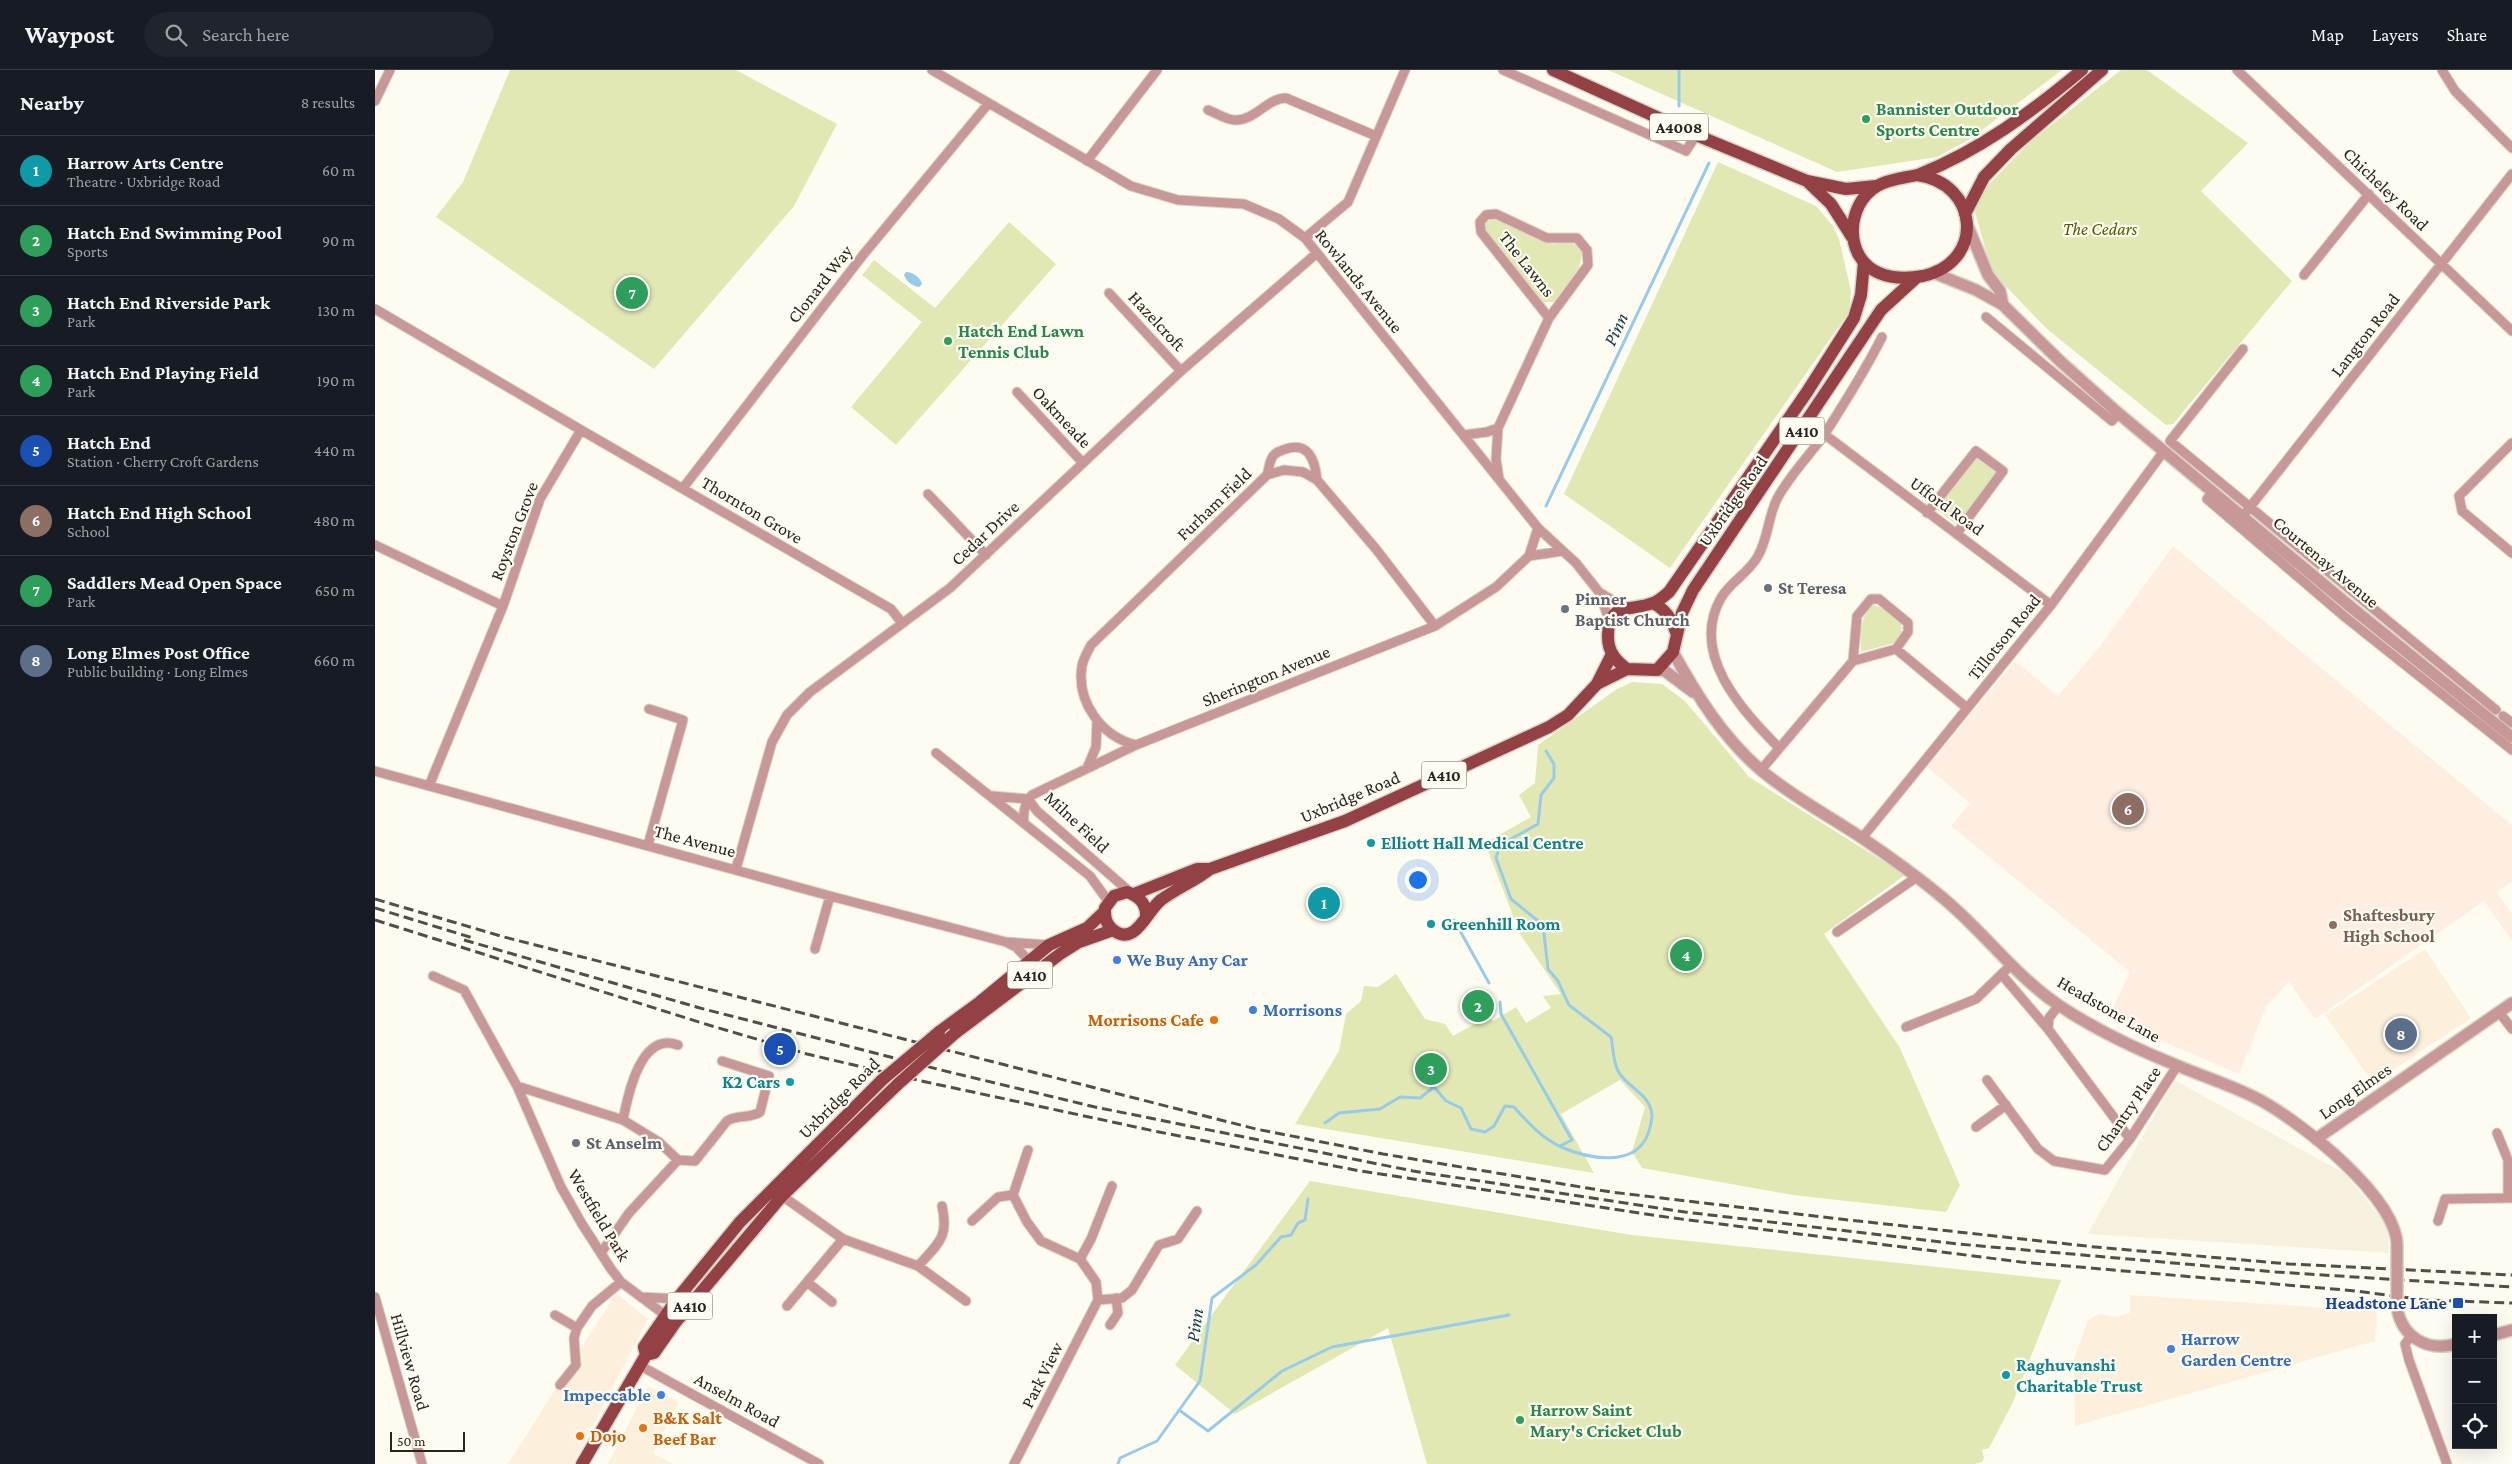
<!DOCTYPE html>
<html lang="en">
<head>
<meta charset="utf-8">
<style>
  :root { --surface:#171b24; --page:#20242c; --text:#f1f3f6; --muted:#9ea1a6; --line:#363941; --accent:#b6b488 }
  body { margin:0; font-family:"Crimson Pro",serif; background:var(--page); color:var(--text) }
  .controls { position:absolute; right:15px; bottom:15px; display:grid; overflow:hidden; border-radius:0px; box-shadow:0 5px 20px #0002 }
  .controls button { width:45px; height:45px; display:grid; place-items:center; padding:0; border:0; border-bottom:1px solid var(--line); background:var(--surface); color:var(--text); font:25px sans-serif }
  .scale { position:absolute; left:15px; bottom:12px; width:75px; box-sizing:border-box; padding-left:5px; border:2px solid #262521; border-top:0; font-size:14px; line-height:18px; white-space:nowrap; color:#262521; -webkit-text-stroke:4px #fefcf0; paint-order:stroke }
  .you { position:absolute; left:1042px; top:809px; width:18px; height:18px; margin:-12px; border:4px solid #fff; border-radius:50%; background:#1a73e8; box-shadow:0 0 0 8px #1a73e833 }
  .badge { display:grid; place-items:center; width:32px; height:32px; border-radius:50%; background:var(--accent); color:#fff; font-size:16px; font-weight:700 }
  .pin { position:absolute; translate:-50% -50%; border:2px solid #fff; box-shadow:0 1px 5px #0006 }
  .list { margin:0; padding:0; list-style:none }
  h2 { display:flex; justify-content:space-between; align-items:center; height:65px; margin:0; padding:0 20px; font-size:21px }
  h2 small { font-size:16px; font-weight:400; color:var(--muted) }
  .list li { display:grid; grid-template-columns:32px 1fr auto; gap:15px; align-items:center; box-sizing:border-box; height:70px; padding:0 20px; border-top:1px solid var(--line) }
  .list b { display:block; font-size:19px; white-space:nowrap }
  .list p { margin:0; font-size:16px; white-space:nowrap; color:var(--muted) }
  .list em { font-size:16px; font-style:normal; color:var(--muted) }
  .icon { flex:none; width:28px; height:28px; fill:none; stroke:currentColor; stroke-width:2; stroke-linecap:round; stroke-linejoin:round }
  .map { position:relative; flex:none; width:2137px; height:1394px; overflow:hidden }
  header { display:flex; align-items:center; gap:30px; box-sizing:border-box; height:70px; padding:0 25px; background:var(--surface); border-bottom:1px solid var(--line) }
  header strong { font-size:24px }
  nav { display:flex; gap:28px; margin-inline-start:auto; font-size:18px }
  .search { width:350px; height:45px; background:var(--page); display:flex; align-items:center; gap:12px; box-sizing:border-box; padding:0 18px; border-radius:28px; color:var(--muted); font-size:19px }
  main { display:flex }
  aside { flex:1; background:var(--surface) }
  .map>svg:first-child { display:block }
</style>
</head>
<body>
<header>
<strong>Waypost</strong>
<div class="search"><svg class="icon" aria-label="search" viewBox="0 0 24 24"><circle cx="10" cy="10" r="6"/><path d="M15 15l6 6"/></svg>Search here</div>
<nav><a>Map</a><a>Layers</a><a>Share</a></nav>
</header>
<main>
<aside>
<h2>Nearby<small>8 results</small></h2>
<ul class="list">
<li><span class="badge" style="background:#0f9aa8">1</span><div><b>Harrow Arts Centre</b><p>Theatre · Uxbridge Road</p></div><em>60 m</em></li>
<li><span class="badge" style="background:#2e9e5b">2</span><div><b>Hatch End Swimming Pool</b><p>Sports</p></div><em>90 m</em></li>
<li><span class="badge" style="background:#2e9e5b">3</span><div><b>Hatch End Riverside Park</b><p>Park</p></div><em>130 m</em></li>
<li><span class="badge" style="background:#2e9e5b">4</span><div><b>Hatch End Playing Field</b><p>Park</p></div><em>190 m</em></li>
<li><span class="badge" style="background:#1a4fb4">5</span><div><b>Hatch End</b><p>Station · Cherry Croft Gardens</p></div><em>440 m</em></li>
<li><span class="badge" style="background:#8d6e63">6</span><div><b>Hatch End High School</b><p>School</p></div><em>480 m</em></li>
<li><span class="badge" style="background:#2e9e5b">7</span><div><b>Saddlers Mead Open Space</b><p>Park</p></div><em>650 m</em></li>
<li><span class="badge" style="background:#5c6f8a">8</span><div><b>Long Elmes Post Office</b><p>Public building · Long Elmes</p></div><em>660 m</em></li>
</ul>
</aside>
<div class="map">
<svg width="2137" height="1394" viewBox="0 0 2137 1394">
  <rect width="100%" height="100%" fill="#fefcf0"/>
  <path fill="#fcf0dc" d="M2050 879 2096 948 1998 1013 1950 945Z
    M241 1223 273 1249 198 1394H133Z
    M1755 1225 2002 1241 2000 1271 1700 1356 1699 1289 1713 1250 1725 1244 1740 1247 1755 1243Z
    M273 1316 304 1332 278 1383 298 1394H233Z"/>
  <path fill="#f5f1de" d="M1799 1010 1969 1103 2012 1155 2014 1183 1713 1164Z"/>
  <path fill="#feeee2" d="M1798 476 2137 755V812L2122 822 2137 844V871L2109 831 1940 949 1914 912 1891 937 1864 1004 1733 948 1755 902 1576 756 1595 733 1552 697 1640 591 1683 626 1725 576Z"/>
  <path fill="#e1e8b3" d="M135 0H361L462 54 419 136 279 299 61 147 88 112Z
    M1233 0H1687L1595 69 1562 87 1462 102Z
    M1746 0H1772L1873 73 1826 121 1917 211 1798 354 1791 355 1672 259 1617 202 1597 132 1656 71Z
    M1343 92 1441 136 1458 156 1464 169 1476 221 1474 242 1295 498 1189 424Z
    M1122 149 1178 174 1195 171 1208 180 1204 198 1179 232H1167L1110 161 1111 151Z
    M634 152 681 194 521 375 476 337 547 252 487 205 499 190 560 238Z
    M1601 388 1622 403 1582 455 1561 439Z
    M1498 535 1508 538 1526 553 1527 564 1519 573 1486 582C1485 563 1484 549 1498 535Z
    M1257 612 1287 614 1310 631 1374 707 1530 805 1449 864 1525 978 1585 1115 1571 1142 1418 1125 1267 1098 1257 1082 1270 1037 1245 1010 1186 1044 1219 1103 920 1054 964 981 971 944 986 931 989 916 1003 917 1021 904 1050 949 1070 954 1078 966 1114 946 1118 951 1141 937 1151 953 1176 938 1168 926 1186 924 1145 864 1110 773 1156 747 1144 725 1160 713 1163 675 1242 619Z
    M935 1111 1257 1165 1686 1210 1638 1332 1614 1378 1607 1380 1609 1388 1607 1392 1599 1394H1052L1013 1258 860 1344 800 1295Z"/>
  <path fill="#96cbe9" d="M531 202C538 202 545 207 547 214L544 217C537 216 531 211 529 205Z"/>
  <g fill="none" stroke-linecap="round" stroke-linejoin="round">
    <path stroke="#96cbe9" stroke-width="3" d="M1304 36V0
      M1171 436 1334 93
      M1079 850 1114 913
      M1125 932 1126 944 1197 1070 1185 1076
      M950 1053 964 1043 1005 1039 1025 1027 1045 1028 1059 1017 1071 1031 1086 1038 1096 1059 1110 1062 1119 1056 1130 1036 1139 1037C1153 1053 1167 1068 1186 1077 1214 1089 1260 1098 1273 1064 1275 1058 1277 1051 1277 1045 1275 1023 1252 1018 1243 1001 1238 991 1238 977 1236 967L1194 935 1183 911 1173 899 1168 855 1136 829 1121 788 1125 775 1163 754 1166 725 1179 708V694L1171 681
      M804 1340 833 1361 907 1301 957 1277 1134 1245
      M743 1394 745 1388 782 1371 825 1311 837 1228 881 1195 906 1167 916 1165 923 1153 930 1150 933 1129"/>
    <defs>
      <path id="minor" d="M557 0 756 116 803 130 869 134 904 149 930 168 1163 458 1201 493 1224 522 1249 537
        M1128 0 1311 81 1321 65
        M1862 0 2137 261
        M2067 0 2080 21 2137 78
        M0 31 15 0
        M833 40C841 43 852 50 860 50 880 51 892 28 911 28L1001 66
        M712 91 782 0
        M930 168 973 132 1030 0
        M1929 205 1994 124
        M734 223 806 301
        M0 239 206 360 165 429 128 536 54 716
        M1611 247 1737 351 1743 343
        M1868 279 1795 371 2121 640
        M642 322 708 393
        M206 360 516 539 527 553
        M1449 364 1676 535
        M1089 365 1112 362 1123 358
        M2137 373 2084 426 2087 441 2137 483
        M892 405C894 400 894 394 896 390 898 384 902 382 908 380 933 370 940 389 942 410
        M1124 409 1121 389 1123 358 1174 248 1106 162 1105 152 1111 145 1121 144 1172 168H1202L1212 180 1213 195 1174 248
        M308 418 488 185 613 34
        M1838 421 1832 429 1970 547 2137 680
        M553 424 611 485
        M1552 443 1601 381 1628 401 1582 463
        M1868 446 2137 104
        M1163 458 1154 486 1188 481
        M0 475 128 536
        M1224 522 1235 552
        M1478 591 1482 546 1496 529H1504L1533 553V562L1521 579
        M2128 646 2137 653
        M761 675C727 667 701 632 707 596 708 589 713 581 716 575L892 405 909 400 928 402 942 410 1001 479 1060 556
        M1404 678C1367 640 1314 584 1346 528 1355 512 1374 503 1383 486 1393 469 1393 447 1402 429 1414 406 1434 386 1449 365 1469 334 1490 301 1507 267
        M561 683 715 806 733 831
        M713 696 721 677 722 651
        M1386 700 1478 591 1521 579 1592 638
        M0 701 455 826 631 872 674 875
        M618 726 653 729 662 741 756 823
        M649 753C648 743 650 732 657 725L761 675 1060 556 1121 517 1154 486
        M1487 768 1676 535 1789 381
        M273 775 308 650 274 639
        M361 799 397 672 412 645 435 622 575 518 806 301 942 183
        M1462 862 1542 807
        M633 873 641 877 657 894
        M440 879 455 826
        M1627 905 1673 959
        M58 906 89 920 142 1016 186 1117 207 1154 236 1199 246 1212 294 1248
        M1684 935 1674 948 1673 959 1755 1069
        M2124 942 2137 959
        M1531 957 1601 929 1636 895
        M1612 1010 1663 1079 1679 1091 1730 1100 1755 1069 1802 996
        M142 1016 248 1050 284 1072 303 1090
        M248 1050C253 1024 266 961 303 975
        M1601 1057 1631 1035
        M2122 1063 2133 1090V1128
        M653 1080 638 1125 652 1152 666 1171 705 1189 721 1212 723 1230
        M303 1090 320 1091 352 1051C363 1044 375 1049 385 1042L394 1006 347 991
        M403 1123 468 1169 543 1196 591 1231
        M597 1151 623 1127 638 1125
        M2063 1151 2070 1129 2137 1128
        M226 1183 254 1143 303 1090
        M705 1189 716 1169 737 1116
        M543 1196C564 1173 574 1167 567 1136
        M432 1212 457 1232
        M0 1227 47 1394
        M267 1227 302 1229
        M723 1230 747 1228 757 1220 784 1175 803 1169 822 1141
        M412 1236 468 1169
        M180 1245 202 1258 199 1268 201 1295 185 1315
        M735 1255 743 1243 741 1228
        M202 1258 217 1236 246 1212
        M2036 1266 2030 1274 2034 1290 2072 1394
        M264 1295 444 1394
        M639 1394 723 1230"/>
      <path id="tertiary" d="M1592 154 1613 205 1625 221 1628 235
        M1559 203 1601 220 1628 235 1686 292 1743 343 1977 538 2137 667
        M1298 582C1322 626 1349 669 1387 701 1418 727 1454 746 1487 768 1515 787 1543 807 1568 828 1609 862 1641 907 1685 936 1721 960 1761 979 1801 995 1829 1007 1859 1016 1885 1030 1926 1052 2024 1129 2022 1177
        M1282 600 1290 601 1318 622
        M1941 1069 2137 933
        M2022 1238C2027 1267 2052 1282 2081 1274
        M2118 1265 2137 1260"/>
      <path id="primary" d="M1178 0 1321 65 1432 111 1471 119 1501 116
        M1545 104C1604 81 1658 41 1707 0
        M1542 105C1604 113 1611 192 1548 206 1532 209 1518 209 1504 203 1468 188 1471 134 1502 116 1514 109 1529 108 1542 105Z
        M1434 113 1456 134 1477 167
        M1590 144 1609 107 1636 79 1727 0
        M1278 533C1291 540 1296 548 1301 562
        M1252 599C1241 591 1233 582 1233 567 1232 531 1256 542 1278 533 1284 531 1289 526 1294 522L1432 322 1479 248 1486 225 1489 192
        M1222 614 1237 584
        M759 824 822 799H835L970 751 1174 657 1193 645 1222 614 1252 599 1282 600 1298 582 1307 543 1318 520 1506 240 1542 207
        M771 847C772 834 764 826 752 822L739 826 730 838C730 846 730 853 737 859 760 879 772 840 786 830 802 818 820 811 835 799
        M564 962 605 932 674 875 712 858 730 841
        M579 964 685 884 704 872 738 860
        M271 1285 269 1277 302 1229 365 1152 507 1010
        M207 1394 271 1285 279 1283 300 1253 407 1126 523 1014"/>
    </defs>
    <use href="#minor" stroke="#d7d5cb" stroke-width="11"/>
    <use href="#tertiary" stroke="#d7d5cb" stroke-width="14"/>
    <use href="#primary" stroke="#d7d5cb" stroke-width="15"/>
    <use href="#minor" stroke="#c89797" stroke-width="9"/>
    <use href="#tertiary" stroke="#c89797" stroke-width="11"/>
    <use href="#primary" stroke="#934145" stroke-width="12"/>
    <path stroke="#514f4a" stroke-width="3" stroke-dasharray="10 5" stroke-linecap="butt" d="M0 829 129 867 881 1059 1008 1084 1236 1122 1465 1149 1720 1177 1914 1194 2137 1205
      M0 838 98 868
      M0 850 327 953 432 984 551 1012 784 1062 985 1101 1298 1148 1646 1192 1981 1221 2050 1230 2137 1233
      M89 870 325 938 566 1000 720 1037 1038 1101 1310 1142 1583 1174 1901 1202 2137 1217"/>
    <defs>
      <path id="tertiary-bridge" d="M2022 1177V1238"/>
      <path id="primary-bridge" d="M507 1010 564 962
        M523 1014 579 964"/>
    </defs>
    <use href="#tertiary-bridge" stroke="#d7d5cb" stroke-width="14" stroke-linecap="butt"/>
    <use href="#primary-bridge" stroke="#d7d5cb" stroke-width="15" stroke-linecap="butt"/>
    <use href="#tertiary-bridge" stroke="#c89797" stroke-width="11"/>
    <use href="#primary-bridge" stroke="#934145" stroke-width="12"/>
  </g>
  <g fill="#2e9e5b" stroke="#fefcf0" stroke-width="2">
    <circle cx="1491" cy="49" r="5"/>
    <circle cx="573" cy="271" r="5"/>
    <circle cx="1145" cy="1350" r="5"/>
  </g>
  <g fill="#6b7280" stroke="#fefcf0" stroke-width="2">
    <circle cx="1393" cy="518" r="5"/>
    <circle cx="1190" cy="539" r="5"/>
    <circle cx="201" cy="1073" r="5"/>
  </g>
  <g fill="#0f9aa8" stroke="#fefcf0" stroke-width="2">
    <circle cx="996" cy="773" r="5"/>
    <circle cx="1056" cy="854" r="5"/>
    <circle cx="415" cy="1012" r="5"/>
    <circle cx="1631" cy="1305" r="5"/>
  </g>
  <circle fill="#8d6e63" stroke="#fefcf0" stroke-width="2" cx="1958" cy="855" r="5"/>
  <g fill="#3f7fe0" stroke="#fefcf0" stroke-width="2">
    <circle cx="742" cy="890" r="5"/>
    <circle cx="878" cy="940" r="5"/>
    <circle cx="1796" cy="1279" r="5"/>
    <circle cx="286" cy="1325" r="5"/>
  </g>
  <g fill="#e8710a" stroke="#fefcf0" stroke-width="2">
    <circle cx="839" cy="950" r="5"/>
    <circle cx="268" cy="1358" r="5"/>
    <circle cx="205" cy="1366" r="5"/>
  </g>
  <rect fill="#1a4fb4" stroke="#fefcf0" stroke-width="2" x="2077" y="1227" width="12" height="12" rx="2.5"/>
  <g text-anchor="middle" stroke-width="4.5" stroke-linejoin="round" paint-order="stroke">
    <g fill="#fefcf0" stroke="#67665f" stroke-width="1">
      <rect x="1275" y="43.5" width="58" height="27" rx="4"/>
      <rect x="1404.5" y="347.5" width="45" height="27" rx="4"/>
      <rect x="1046.5" y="691.5" width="45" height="27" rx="4"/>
      <rect x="632.5" y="891.5" width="45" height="27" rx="4"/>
      <rect x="292.5" y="1222.5" width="45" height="27" rx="4"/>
    </g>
    <g font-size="16" font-weight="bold" fill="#262521">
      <text x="1304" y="63">A4008</text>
      <text x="1427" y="367">A410</text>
      <text x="1069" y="711">A410</text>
      <text x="655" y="911">A410</text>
      <text x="315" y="1242">A410</text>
    </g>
    <g font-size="18" font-weight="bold" fill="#27864d" stroke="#fefcf0" text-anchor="start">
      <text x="1501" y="45">Bannister Outdoor<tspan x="1501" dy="21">Sports Centre</tspan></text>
      <text x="583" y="267">Hatch End Lawn<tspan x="583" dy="21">Tennis Club</tspan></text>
      <text x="1155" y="1346">Harrow Saint<tspan x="1155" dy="21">Mary's Cricket Club</tspan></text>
    </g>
    <g font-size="18" fill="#262521" stroke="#fefcf0">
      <text transform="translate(2011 119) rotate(44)" y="6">Chicheley Road</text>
      <text transform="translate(1152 194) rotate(52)" y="6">The Lawns</text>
      <text transform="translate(984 211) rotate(51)" y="6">Rowlands Avenue</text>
      <text transform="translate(445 214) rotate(-52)" y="6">Clonard Way</text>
      <text transform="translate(782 251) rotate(47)" y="6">Hazelcroft</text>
      <text transform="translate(1990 265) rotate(-52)" y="6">Langton Road</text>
      <text transform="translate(687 347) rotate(47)" y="6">Oakmeade</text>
      <text transform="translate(1358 431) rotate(-55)" y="6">Uxbridge Road</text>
      <text transform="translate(839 434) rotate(-44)" y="6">Furham Field</text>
      <text transform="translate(1572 436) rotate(36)" y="6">Ufford Road</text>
      <text transform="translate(377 440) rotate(31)" y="6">Thornton Grove</text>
      <text transform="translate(139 461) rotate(-69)" y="6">Royston Grove</text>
      <text transform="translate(610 463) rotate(-43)" y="6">Cedar Drive</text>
      <text transform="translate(1951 492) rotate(40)" y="6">Courtenay Avenue</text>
      <text transform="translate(1629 567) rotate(-51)" y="6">Tillotson Road</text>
      <text transform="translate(891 606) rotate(-22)" y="6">Sherington Avenue</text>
      <text transform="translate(975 727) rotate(-23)" y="6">Uxbridge Road</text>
      <text transform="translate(702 752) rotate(43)" y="6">Milne Field</text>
      <text transform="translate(320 771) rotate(15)" y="6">The Avenue</text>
      <text transform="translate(1734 939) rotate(30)" y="6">Headstone Lane</text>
      <text transform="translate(1980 1021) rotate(-35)" y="6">Long Elmes</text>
      <text transform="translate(464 1028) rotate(-45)" y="6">Uxbridge Road</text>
      <text transform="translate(1753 1039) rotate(-55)" y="6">Chantry Place</text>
      <text transform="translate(224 1145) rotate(59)" y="6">Westfield Park</text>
      <text transform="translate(35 1292) rotate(74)" y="6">Hillview Road</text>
      <text transform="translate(667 1305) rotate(-63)" y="6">Park View</text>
      <text transform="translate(362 1330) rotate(29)" y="6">Anselm Road</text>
    </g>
    <g font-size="18" font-style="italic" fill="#575b03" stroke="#fefcf0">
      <text x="1725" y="165">The Cedars</text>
    </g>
    <g font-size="18" font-weight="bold" fill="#5b616d" stroke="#fefcf0" text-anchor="start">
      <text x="1403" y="524">St Teresa</text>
      <text x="1200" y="535">Pinner<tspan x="1200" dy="21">Baptist Church</tspan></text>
      <text x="211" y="1079">St Anselm</text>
    </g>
    <g font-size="18" font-weight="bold" fill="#0d838f" stroke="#fefcf0" text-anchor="start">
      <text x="1006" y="779">Elliott Hall Medical Centre</text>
      <text x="1066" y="860">Greenhill Room</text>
      <text x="405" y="1018" text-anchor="end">K2 Cars</text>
      <text x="1641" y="1301">Raghuvanshi<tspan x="1641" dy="21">Charitable Trust</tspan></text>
    </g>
    <g font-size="18" font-weight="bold" fill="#785e54" stroke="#fefcf0" text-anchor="start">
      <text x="1968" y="851">Shaftesbury<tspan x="1968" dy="21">High School</tspan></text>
    </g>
    <g font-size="18" font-weight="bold" fill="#366cbe" stroke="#fefcf0" text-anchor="start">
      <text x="752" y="896">We Buy Any Car</text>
      <text x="888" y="946">Morrisons</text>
      <text x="1806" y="1275">Harrow<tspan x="1806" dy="21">Garden Centre</tspan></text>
      <text x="276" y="1331" text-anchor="end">Impeccable</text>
    </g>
    <g font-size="18" font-weight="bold" fill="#c56008" stroke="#fefcf0" text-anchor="start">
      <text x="829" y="956" text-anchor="end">Morrisons Cafe</text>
      <text x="278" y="1354">B&amp;K Salt<tspan x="278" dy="21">Beef Bar</tspan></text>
      <text x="215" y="1372">Dojo</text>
    </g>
    <g font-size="18" font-weight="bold" fill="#164399" stroke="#fefcf0" text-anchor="end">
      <text x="2072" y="1239">Headstone Lane</text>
    </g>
    <g font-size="19" font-style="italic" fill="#0b384d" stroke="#fefcf0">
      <text transform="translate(1240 259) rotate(-65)" y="7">Pinn</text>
      <text transform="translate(819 1255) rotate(-82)" y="7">Pinn</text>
    </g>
  </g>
</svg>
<div class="controls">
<button>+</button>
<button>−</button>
<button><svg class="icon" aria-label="locate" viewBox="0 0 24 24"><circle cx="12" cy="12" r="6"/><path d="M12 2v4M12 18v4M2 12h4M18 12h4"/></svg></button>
</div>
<div class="scale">50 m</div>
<div class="you"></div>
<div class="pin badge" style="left:949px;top:833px;background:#0f9aa8">1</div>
<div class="pin badge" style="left:1103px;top:936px;background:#2e9e5b">2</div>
<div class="pin badge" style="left:1056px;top:999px;background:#2e9e5b">3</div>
<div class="pin badge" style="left:1311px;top:885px;background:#2e9e5b">4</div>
<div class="pin badge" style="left:405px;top:979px;background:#1a4fb4">5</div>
<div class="pin badge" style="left:1753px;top:739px;background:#8d6e63">6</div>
<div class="pin badge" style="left:257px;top:223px;background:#2e9e5b">7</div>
<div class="pin badge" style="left:2026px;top:964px;background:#5c6f8a">8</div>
</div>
</main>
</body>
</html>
